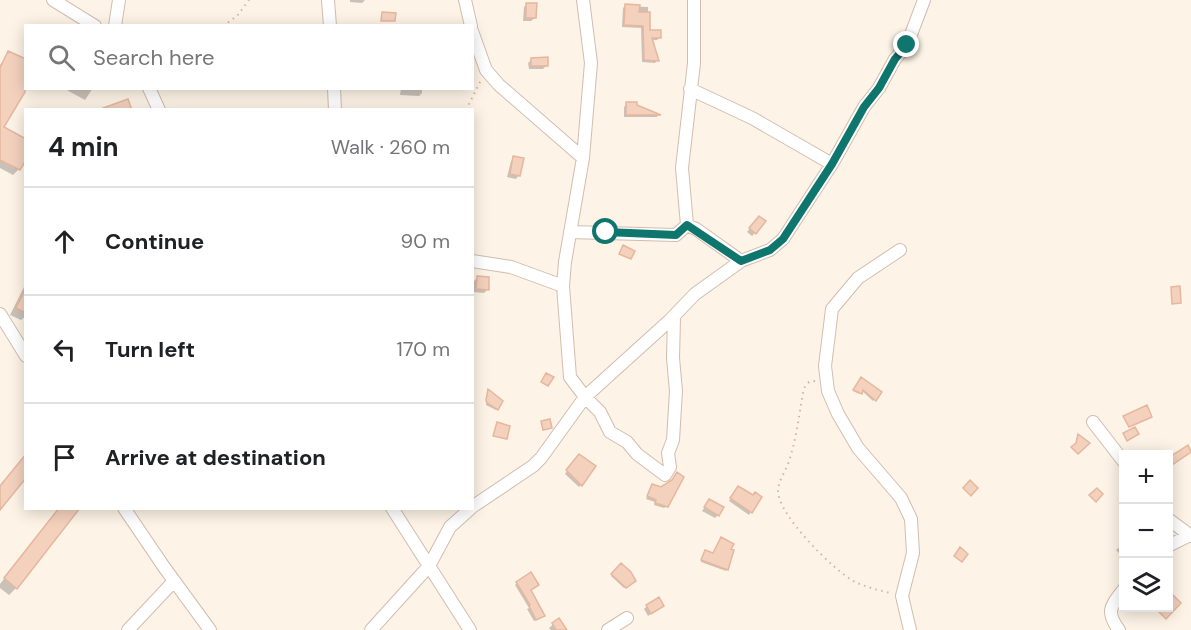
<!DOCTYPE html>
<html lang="en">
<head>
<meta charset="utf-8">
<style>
  :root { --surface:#fff; --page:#f6f6f6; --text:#202124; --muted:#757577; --line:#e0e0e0 }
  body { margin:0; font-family:"DM Sans",sans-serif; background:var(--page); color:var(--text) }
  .controls { position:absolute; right:18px; bottom:18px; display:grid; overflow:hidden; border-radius:0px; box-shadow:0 3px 15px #0003 }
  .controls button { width:54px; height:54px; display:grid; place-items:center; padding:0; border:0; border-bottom:2px solid var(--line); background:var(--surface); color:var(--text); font:30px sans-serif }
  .stop { position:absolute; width:18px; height:18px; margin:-14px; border:4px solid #0f766e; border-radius:50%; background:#fff }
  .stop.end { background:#0f766e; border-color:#fff; box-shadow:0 2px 6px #0008 }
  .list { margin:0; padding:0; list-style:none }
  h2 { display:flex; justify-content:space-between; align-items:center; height:78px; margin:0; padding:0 24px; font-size:26px }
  h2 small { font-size:20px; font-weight:400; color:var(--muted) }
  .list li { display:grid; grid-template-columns:39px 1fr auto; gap:18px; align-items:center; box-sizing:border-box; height:108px; padding:0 24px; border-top:2px solid var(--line) }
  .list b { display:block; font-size:22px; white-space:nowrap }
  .list em { font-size:20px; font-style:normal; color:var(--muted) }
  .icon { flex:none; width:33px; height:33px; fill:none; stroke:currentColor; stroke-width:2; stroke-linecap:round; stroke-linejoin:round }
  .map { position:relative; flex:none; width:1191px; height:630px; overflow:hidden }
  .search { position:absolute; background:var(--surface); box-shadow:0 3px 15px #0003; left:24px; top:24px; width:450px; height:66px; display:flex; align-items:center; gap:15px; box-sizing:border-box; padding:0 21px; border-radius:0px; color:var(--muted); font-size:22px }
  .panel { position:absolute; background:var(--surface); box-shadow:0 3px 15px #0003; left:24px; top:108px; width:450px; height:402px; border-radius:0px }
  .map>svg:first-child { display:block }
</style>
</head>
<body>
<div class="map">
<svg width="1191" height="630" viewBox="0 0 1191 630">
  <rect width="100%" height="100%" fill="#fdf3e6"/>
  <path fill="#0003" d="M350 0H365L362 3 350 2Z
    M527 4 535 18 531 21H523L524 7Z
    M625 6 648 7V32L659 38 657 40H651L657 60 655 63 642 62 641 28 622 27 623 8Z
    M26 51V81L23 92 2 128 19 169 13 175 0 168V65L9 53 23 60Z
    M532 59 547 65 543 69H529L528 63Z
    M63 88H93L85 100Z
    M401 88H422V93L419 96 400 95Z
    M627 104 636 106 658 115 657 117H624V107Z
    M514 158 519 175 516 179 507 177 511 161Z
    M756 221 755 233 752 236 747 232Z
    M477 278 487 290 484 293 473 292 474 281Z
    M26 283V316L21 320 10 315Z
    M860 380 880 392 873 401 861 390 859 394 853 391Z
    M488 392 497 409 496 410 486 405Z
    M576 458 581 485 579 487 565 474Z
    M653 485 667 506 664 508 654 505 655 502 646 499Z
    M736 490 760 497 749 515 729 501Z
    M709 501 718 515 715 518 702 511Z
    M59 508 16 588 9 595 0 588V584Z
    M1124 544V551L1120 554 1116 550Z
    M729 550 732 551 726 571 701 562 704 553 713 554Z
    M621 565 634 580 624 588 611 576Z
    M517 583 529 590 541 618 534 621 527 609 529 608 515 585Z
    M647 606H662L648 616 644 609Z
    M558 620 565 630H551L549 628Z"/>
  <path fill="#f3d1bd" stroke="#e6b79d" stroke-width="1.5" d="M526 3H537L536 18H526Z
    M625 4 640 5 639 12H650V30H661V38H652L659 61 644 60 643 26 624 25Z
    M382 12 396 13 395 21H381Z
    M8 51 26 59 25 92 4 127 26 139V160L20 170 0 160V68Z
    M548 57V66H531V58Z
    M128 99 132 110H103V108Z
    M626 102H637V105L661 115H626Z
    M513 156 524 158 520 176 510 174Z
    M759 216 766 221 756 234 749 228Z
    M623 245 635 251 631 259 619 254Z
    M477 276 489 277V290L476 289Z
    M1180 286 1181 303 1172 304 1171 287Z
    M26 288V313L16 308Z
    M546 373 554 377 548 386 541 382Z
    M861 377 882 392 876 401 863 390 862 394 853 390Z
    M488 389 503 401 498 410 487 403 486 400Z
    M1147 405 1152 417 1129 427 1123 416Z
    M550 419 552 428 543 430 541 421Z
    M497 422 510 426 507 439 493 436Z
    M1135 427 1139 434 1127 441 1123 433Z
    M1078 434 1090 443 1078 454 1071 447 1076 443Z
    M1188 445 1191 452 1172 465 1168 458Z
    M26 454V478L0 510V486Z
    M579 454 596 466 582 486 566 470Z
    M677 472 684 477 668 507 655 503 656 500 647 496 652 484 661 487 672 480Z
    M970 480 978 488 971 496 963 488Z
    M738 486 753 495 755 492 762 497 752 513 730 498Z
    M1097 488 1103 494 1096 502 1089 495Z
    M709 499 724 507 719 516 704 507Z
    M59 508H80L17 589 4 578Z
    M721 537 734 544 731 549 734 550 728 570 701 560 705 550 713 553Z
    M960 547 968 554 962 562 954 556Z
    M621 563 631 572 636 581 626 588 611 574Z
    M531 572 539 585 531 590 545 616 536 620 529 606 530 605 516 582Z
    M1173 595 1181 603 1166 619 1155 608H1168V600Z
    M659 597 664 606 651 614 646 605Z
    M559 618 567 630H556L552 623Z"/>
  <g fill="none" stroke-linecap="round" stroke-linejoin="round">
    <defs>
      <path id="street" d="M53 0 95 26
        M328 0 330 26
        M465 0 471 26
        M583 0 591 63 583 158 565 262 563 286 570 377 585 397 600 412 610 432 627 442 637 454 665 475 670 467 668 453 673 440 676 391 673 358 674 317
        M115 26 119 0
        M472 31 486 70 499 85 583 158
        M149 88 159 110
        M334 88 335 110
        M690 89 752 118 832 164
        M687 225 682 168 694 63V0
        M570 232 676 235 687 225 696 229 741 261
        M900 250 858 278 832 309 825 366 828 391 838 414 858 448 901 498 911 519 913 553 902 596 910 630
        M472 261 511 267 563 286
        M0 314 26 356
        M1093 422 1124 462
        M472 507 533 466 541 458 585 397 669 321 695 294 741 261 770 250 783 239 832 164 864 107 879 88 895 59 907 45 924 0
        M124 508 164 567 210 630
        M392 508 470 630
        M1168 519 1191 536
        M1168 546 1190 535
        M128 630 174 581
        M371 630 429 566 450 527 471 508
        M608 630 627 618
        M1119 630C1105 611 1111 606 1124 589"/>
    </defs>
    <use href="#street" stroke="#d1bdae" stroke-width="14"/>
    <path stroke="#d8b4a0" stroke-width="2" stroke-dasharray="1.5 4.5" stroke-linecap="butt" d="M223 26 237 16 249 0
      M466 110 481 80
      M815 381 809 382 804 388C799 413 797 437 789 461 786 471 778 481 778 491 778 515 834 571 855 582 866 587 878 590 890 593"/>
    <use href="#street" stroke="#fff" stroke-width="12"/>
  </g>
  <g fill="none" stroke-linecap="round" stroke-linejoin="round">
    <path stroke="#0f766e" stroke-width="8" d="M606 232 676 235 687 225 741 261 770 250 783 239 832 164 864 107 879 88 895 59 907 45"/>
  </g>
</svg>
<div class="controls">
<button>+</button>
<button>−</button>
<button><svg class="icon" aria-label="layers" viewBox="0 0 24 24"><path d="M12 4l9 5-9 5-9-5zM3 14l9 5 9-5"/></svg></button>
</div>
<div class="stop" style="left:606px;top:232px"></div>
<div class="stop end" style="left:907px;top:45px"></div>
<div class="search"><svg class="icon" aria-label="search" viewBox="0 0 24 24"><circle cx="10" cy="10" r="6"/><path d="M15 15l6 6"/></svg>Search here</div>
<section class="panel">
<h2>4 min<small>Walk · 260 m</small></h2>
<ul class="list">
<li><svg class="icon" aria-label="ahead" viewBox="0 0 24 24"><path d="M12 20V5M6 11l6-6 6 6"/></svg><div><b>Continue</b></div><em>90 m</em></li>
<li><svg class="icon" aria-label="left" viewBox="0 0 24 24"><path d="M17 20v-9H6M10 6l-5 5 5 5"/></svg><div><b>Turn left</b></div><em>170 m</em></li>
<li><svg class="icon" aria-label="arrive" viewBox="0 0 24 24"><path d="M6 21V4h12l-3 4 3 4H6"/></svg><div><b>Arrive at destination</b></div></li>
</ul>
</section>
</div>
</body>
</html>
